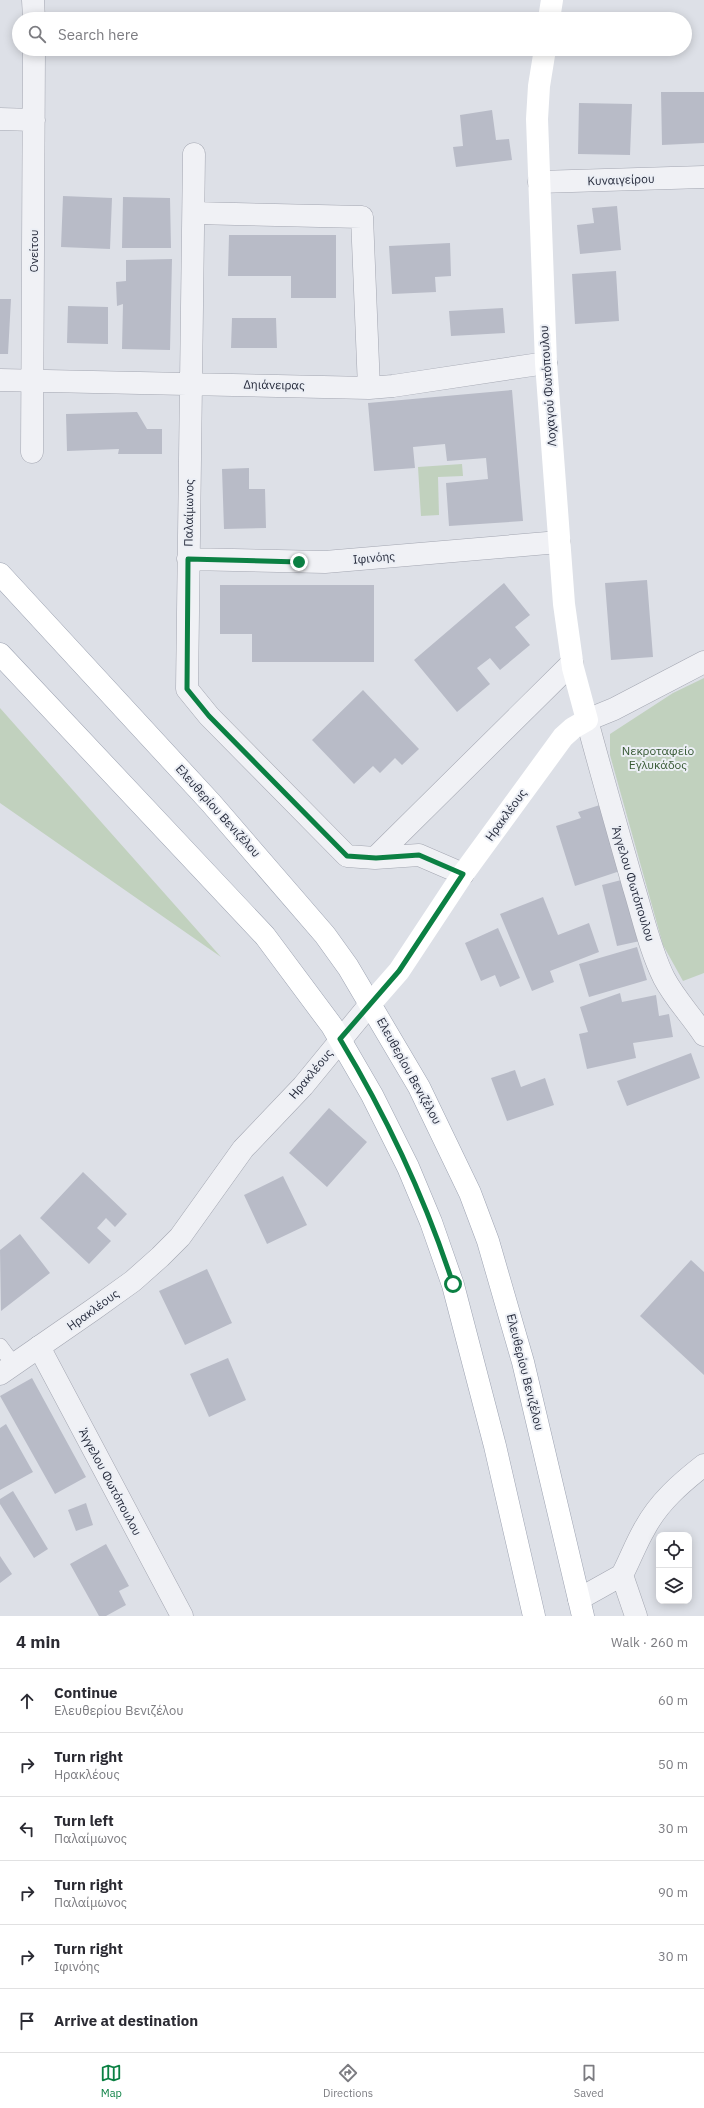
<!DOCTYPE html>
<html lang="en">
<head>
<meta charset="utf-8">
<style>
  :root { --surface:#fff; --page:#f7f7f7; --text:#2b2b33; --muted:#7c7c81; --line:#e1e1e2; --accent:#0b8043 }
  body { margin:0; font-family:"IBM Plex Sans",sans-serif; background:var(--page); color:var(--text) }
  .controls { position:absolute; right:12px; bottom:12px; display:grid; overflow:hidden; border-radius:8px; box-shadow:0 2px 10px #0003 }
  .controls button { width:36px; height:36px; display:grid; place-items:center; padding:0; border:0; border-bottom:1px solid var(--line); background:var(--surface); color:var(--text); font:20px sans-serif }
  .stop { position:absolute; width:12px; height:12px; margin:-9px; border:3px solid #0b8043; border-radius:50%; background:#fff }
  .stop.end { background:#0b8043; border-color:#fff; box-shadow:0 1px 4px #0008 }
  .list { margin:0; padding:0; list-style:none }
  h2 { display:flex; justify-content:space-between; align-items:center; height:52px; margin:0; padding:0 16px; font-size:17px }
  h2 small { font-size:13px; font-weight:400; color:var(--muted) }
  .list li { display:grid; grid-template-columns:26px 1fr auto; gap:12px; align-items:center; box-sizing:border-box; height:64px; padding:0 16px; border-top:1px solid var(--line) }
  .list b { display:block; font-size:15px; white-space:nowrap }
  .list p { margin:0; font-size:13px; white-space:nowrap; color:var(--muted) }
  .list em { font-size:13px; font-style:normal; color:var(--muted) }
  .icon { flex:none; width:22px; height:22px; fill:none; stroke:currentColor; stroke-width:2; stroke-linecap:round; stroke-linejoin:round }
  .map { position:relative; flex:none; width:704px; height:1616px; overflow:hidden }
  .search { position:absolute; background:var(--surface); box-shadow:0 2px 10px #0003; left:12px; right:12px; top:12px; height:44px; display:flex; align-items:center; gap:10px; box-sizing:border-box; padding:0 14px; border-radius:22px; color:var(--muted); font-size:15px }
  .sheet { height:436px; background:var(--surface) }
  nav { display:flex; justify-content:space-around; align-items:center; box-sizing:border-box; height:56px; border-top:1px solid var(--line); background:var(--surface); font-size:11px; color:var(--muted) }
  nav a { display:grid; justify-items:center; gap:2px }
  nav .on { color:var(--accent) }
  .map>svg:first-child { display:block }
</style>
</head>
<body>
<div class="map">
<svg width="704" height="1616" viewBox="0 0 704 1616">
  <rect width="100%" height="100%" fill="#dde0e7"/>
  <path fill="#c1d1be" d="M462 464 463 476 438 477 439 515 421 516 418 467Z
    M704 678V973L683 981 663 945 610 755V734L673 693Z
    M0 708 221 957 0 803Z"/>
  <path fill="#b8bbc7" d="M661 92H704V143L662 145Z
    M579 103 632 104 630 155 578 154Z
    M492 110 496 140 509 139 512 160 456 167 453 147 463 146 460 115Z
    M63 196 112 198 110 249 61 247Z
    M123 197 170 198 171 248H122Z
    M617 206 621 250 580 254 577 225 594 223 592 208Z
    M229 235H336V298H291V276H228Z
    M450 243 451 276 435 277 436 292 392 294 389 246Z
    M172 259 170 350 122 349 123 304 117 306 116 282 126 281V260Z
    M616 271 619 321 575 324 572 274Z
    M0 299H11L8 354H0Z
    M68 306 108 307V344L67 343Z
    M503 308 505 333 451 336 449 311Z
    M232 318H276L277 348H231Z
    M512 390 523 521 449 526 446 483 488 479 486 458 447 461 445 444 413 447 415 468 374 471 368 403Z
    M137 412 147 429H162V454H118L119 449 67 451 66 414Z
    M249 468V489H265L266 528 224 529 222 469Z
    M647 580 653 657 611 660 605 583Z
    M504 583 530 615 515 627 530 645 500 670 490 658 477 668 490 684 457 712 414 660Z
    M220 585H374V662H252V634H220Z
    M363 690 419 749 402 765 395 758 380 773 373 766 354 784 312 740Z
    M603 804 623 870 575 886 556 826 581 818 578 812Z
    M625 879 640 941 617 946 602 885Z
    M543 897 558 935 589 923 599 952 550 971 554 982 532 991 500 914Z
    M498 928 520 978 500 987 495 975 481 981 465 943Z
    M637 947 647 980 589 997 579 964Z
    M620 993 622 1002 656 995 659 1016 669 1014 673 1037 633 1043 636 1058 587 1069 579 1034 588 1032 580 1007Z
    M691 1053 700 1078 627 1106 617 1081Z
    M515 1070 521 1087 545 1078 554 1105 507 1121 491 1078Z
    M329 1108 367 1142 327 1187 289 1153Z
    M83 1172 127 1214 115 1227 106 1218 97 1228 111 1241 89 1264 40 1218Z
    M283 1176 307 1225 267 1244 244 1195Z
    M20 1234 50 1273 1 1311 0 1250Z
    M691 1260 704 1272V1375L640 1316Z
    M207 1269 232 1323 185 1345 159 1291Z
    M228 1358 246 1400 209 1417 190 1374Z
    M32 1378 86 1477 55 1494 0 1396Z
    M6 1424 33 1472 0 1490V1428Z
    M13 1491 48 1549 34 1558 0 1504V1499Z
    M86 1503 93 1525 76 1531 68 1510Z
    M106 1544 129 1586 119 1591 126 1605 106 1616H99L70 1564Z
    M0 1556 12 1574 0 1583Z"/>
  <g fill="none" stroke-linecap="round" stroke-linejoin="round">
    <defs>
      <path id="service" d="M0 1346 14 1365"/>
      <path id="minor" d="M33 0 34 19
        M0 119 34 120
        M194 154 187 689 209 716 347 856 375 858 419 855 463 874
        M539 182 704 177
        M194 213 362 217 369 388
        M0 380 369 388 393 386 546 363
        M32 452 34 49
        M188 559 325 562 559 542
        M587 720C602 776 618 832 634 888 643 917 650 950 664 978 675 999 691 1015 704 1035
        M375 858 572 663
        M39 1347 182 1616
        M622 1575C630 1560 636 1543 645 1528 659 1502 681 1483 704 1465
        M622 1575 636 1616
        M579 1599 622 1575"/>
      <path id="tertiary" d="M587 720 614 709 704 662
        M0 1374 94 1309 133 1281 160 1257 180 1237 243 1149 303 1086 371 1003"/>
      <path id="primary" d="M0 574 211 803 325 935 348 967 419 1087 470 1193 488 1241 523 1362 583 1616
        M0 654 265 936 332 1026 372 1095 408 1167 431 1222 453 1285 495 1446 534 1616"/>
    </defs>
    <use href="#service" stroke="#a3a6b1" stroke-width="16"/>
    <use href="#minor" stroke="#a3a6b1" stroke-width="23"/>
    <use href="#tertiary" stroke="#a3a6b1" stroke-width="23"/>
    <use href="#primary" stroke="#9da3b2" stroke-width="23"/>
    <use href="#service" stroke="#f0f1f5" stroke-width="15"/>
    <use href="#minor" stroke="#f0f1f5" stroke-width="22"/>
    <use href="#tertiary" stroke="#f0f1f5" stroke-width="22"/>
    <path stroke="#fff" stroke-width="22" d="M549 19 552 0
      M371 1003 399 971 463 874 563 737 573 728 587 720 573 668 564 604 546 363 537 119 539 86 545 49"/>
    <use href="#primary" stroke="#fff" stroke-width="22"/>
  </g>
  <g fill="none" stroke-linecap="round" stroke-linejoin="round">
    <path stroke="#0b8043" stroke-width="5" d="M299 562 188 559 187 689 209 716 347 856 376 858 419 855 463 874 399 971 340 1039C387 1117 425 1198 453 1284"/>
  </g>
  <g text-anchor="middle" stroke-width="4" stroke-linejoin="round" paint-order="stroke">
    <g font-size="12" fill="#272c3d" stroke="#eceff5">
      <text transform="translate(621 180) rotate(-2)" y="4">Κυναιγείρου</text>
      <text transform="translate(34 251) rotate(-90)" y="4">Ονείτου</text>
      <text transform="translate(274 385) rotate(1)" y="4">Δηιάνειρας</text>
      <text transform="translate(548 386) rotate(-94)" y="4">Λοχαγού Φωτόπουλου</text>
      <text transform="translate(189 513) rotate(-89)" y="4">Παλαίμωνος</text>
      <text transform="translate(374 558) rotate(-5)" y="4">Ιφινόης</text>
      <text transform="translate(218 811) rotate(48)" y="4">Ελευθερίου Βενιζέλου</text>
      <text transform="translate(506 815) rotate(-54)" y="4">Ηρακλέους</text>
      <text transform="translate(633 884) rotate(73)" y="4">Άγγελου Φωτόπουλου</text>
      <text transform="translate(409 1071) rotate(61)" y="4">Ελευθερίου Βενιζέλου</text>
      <text transform="translate(311 1074) rotate(-50)" y="4">Ηρακλέους</text>
      <text transform="translate(93 1310) rotate(-36)" y="4">Ηρακλέους</text>
      <text transform="translate(525 1372) rotate(76)" y="4">Ελευθερίου Βενιζέλου</text>
      <text transform="translate(110 1482) rotate(62)" y="4">Άγγελου Φωτόπουλου</text>
    </g>
    <g font-size="12" fill="#375934" stroke="#eceff5">
      <text x="658" y="755">Νεκροταφείο<tspan x="658" dy="14">Εγλυκάδος</tspan></text>
    </g>
  </g>
</svg>
<div class="controls">
<button><svg class="icon" aria-label="locate" viewBox="0 0 24 24"><circle cx="12" cy="12" r="6"/><path d="M12 2v4M12 18v4M2 12h4M18 12h4"/></svg></button>
<button><svg class="icon" aria-label="layers" viewBox="0 0 24 24"><path d="M12 4l9 5-9 5-9-5zM3 14l9 5 9-5"/></svg></button>
</div>
<div class="stop" style="left:453px;top:1284px"></div>
<div class="stop end" style="left:299px;top:562px"></div>
<div class="search"><svg class="icon" aria-label="search" viewBox="0 0 24 24"><circle cx="10" cy="10" r="6"/><path d="M15 15l6 6"/></svg>Search here</div>
</div>
<section class="sheet">
<h2>4 min<small>Walk · 260 m</small></h2>
<ul class="list">
<li><svg class="icon" aria-label="ahead" viewBox="0 0 24 24"><path d="M12 20V5M6 11l6-6 6 6"/></svg><div><b>Continue</b><p>Ελευθερίου Βενιζέλου</p></div><em>60 m</em></li>
<li><svg class="icon" aria-label="right" viewBox="0 0 24 24"><path d="M7 20v-9h11M14 6l5 5-5 5"/></svg><div><b>Turn right</b><p>Ηρακλέους</p></div><em>50 m</em></li>
<li><svg class="icon" aria-label="left" viewBox="0 0 24 24"><path d="M17 20v-9H6M10 6l-5 5 5 5"/></svg><div><b>Turn left</b><p>Παλαίμωνος</p></div><em>30 m</em></li>
<li><svg class="icon" aria-label="right" viewBox="0 0 24 24"><path d="M7 20v-9h11M14 6l5 5-5 5"/></svg><div><b>Turn right</b><p>Παλαίμωνος</p></div><em>90 m</em></li>
<li><svg class="icon" aria-label="right" viewBox="0 0 24 24"><path d="M7 20v-9h11M14 6l5 5-5 5"/></svg><div><b>Turn right</b><p>Ιφινόης</p></div><em>30 m</em></li>
<li><svg class="icon" aria-label="arrive" viewBox="0 0 24 24"><path d="M6 21V4h12l-3 4 3 4H6"/></svg><div><b>Arrive at destination</b></div></li>
</ul>
</section>
<nav>
<a class="on"><svg class="icon" aria-label="map" viewBox="0 0 24 24"><path d="M3 6l6-2 6 2 6-2v14l-6 2-6-2-6 2zM9 4v14M15 6v14"/></svg>Map</a>
<a><svg class="icon" aria-label="directions" viewBox="0 0 24 24"><path d="M12 3l9 9-9 9-9-9zM9 14v-3h6M13 9l2 2-2 2"/></svg>Directions</a>
<a><svg class="icon" aria-label="saved" viewBox="0 0 24 24"><path d="M7 4h10v16l-5-4-5 4z"/></svg>Saved</a>
</nav>
</body>
</html>
